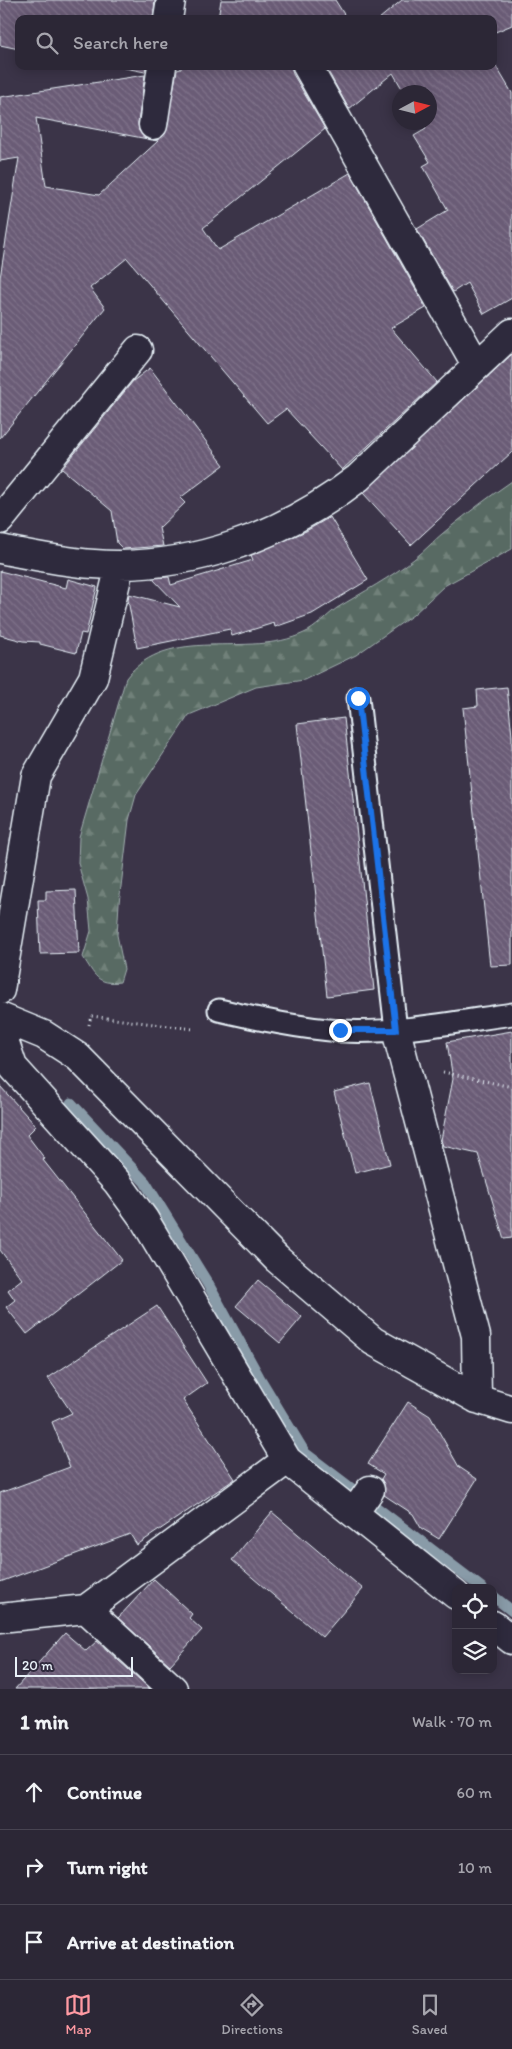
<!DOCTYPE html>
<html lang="en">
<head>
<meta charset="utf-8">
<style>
  :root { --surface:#2c2736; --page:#383342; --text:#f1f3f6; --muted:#a6a5ad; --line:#484451; --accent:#ff9aa2 }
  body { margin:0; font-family:Itim,sans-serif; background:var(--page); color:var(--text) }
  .controls { position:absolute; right:15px; bottom:15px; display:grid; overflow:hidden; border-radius:10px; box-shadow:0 2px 12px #0003 }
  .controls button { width:45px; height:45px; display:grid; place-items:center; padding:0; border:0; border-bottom:1px solid var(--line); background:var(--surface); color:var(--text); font:25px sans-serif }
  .compass { position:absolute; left:392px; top:85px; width:45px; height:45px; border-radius:50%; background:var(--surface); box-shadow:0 2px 12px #0003; rotate:83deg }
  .scale { position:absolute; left:15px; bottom:12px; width:118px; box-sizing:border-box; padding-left:5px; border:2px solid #e8f1f8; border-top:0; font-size:14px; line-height:18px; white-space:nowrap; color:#e8f1f8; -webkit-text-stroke:4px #2f2a3d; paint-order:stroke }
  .stop { position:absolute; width:15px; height:15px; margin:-11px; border:4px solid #1a73e8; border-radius:50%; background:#fff }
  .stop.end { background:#1a73e8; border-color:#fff; box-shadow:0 1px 5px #0008 }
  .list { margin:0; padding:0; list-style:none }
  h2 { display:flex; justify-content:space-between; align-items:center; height:65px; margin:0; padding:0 20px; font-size:21px }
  h2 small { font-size:16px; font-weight:400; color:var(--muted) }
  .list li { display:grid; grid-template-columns:32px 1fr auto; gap:15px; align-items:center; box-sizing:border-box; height:75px; padding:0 20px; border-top:1px solid var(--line) }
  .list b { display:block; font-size:19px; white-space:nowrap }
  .list em { font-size:16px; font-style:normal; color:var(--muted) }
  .icon { flex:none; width:28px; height:28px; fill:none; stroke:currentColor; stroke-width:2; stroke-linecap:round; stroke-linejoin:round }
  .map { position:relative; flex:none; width:512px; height:1689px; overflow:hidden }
  .search { position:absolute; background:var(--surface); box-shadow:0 2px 12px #0003; left:15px; right:15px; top:15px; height:55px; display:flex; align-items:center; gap:12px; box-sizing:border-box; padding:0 18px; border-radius:10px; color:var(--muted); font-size:19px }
  .sheet { height:290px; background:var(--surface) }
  nav { display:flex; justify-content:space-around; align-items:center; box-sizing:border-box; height:70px; border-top:1px solid var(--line); background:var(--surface); font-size:14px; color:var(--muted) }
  nav a { display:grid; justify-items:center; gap:2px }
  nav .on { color:var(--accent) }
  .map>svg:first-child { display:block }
</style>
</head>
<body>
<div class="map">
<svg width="512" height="1689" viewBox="0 0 512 1689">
  <defs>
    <pattern id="forest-firs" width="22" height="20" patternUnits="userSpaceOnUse" patternTransform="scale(1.25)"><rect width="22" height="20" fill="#596b63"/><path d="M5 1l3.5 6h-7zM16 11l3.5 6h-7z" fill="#71817a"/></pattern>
    <pattern id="building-back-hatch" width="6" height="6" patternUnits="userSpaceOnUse" patternTransform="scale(1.25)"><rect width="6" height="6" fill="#6a5b76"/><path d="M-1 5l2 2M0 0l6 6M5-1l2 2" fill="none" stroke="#7f738a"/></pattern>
  </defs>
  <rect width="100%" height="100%" fill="#3b3448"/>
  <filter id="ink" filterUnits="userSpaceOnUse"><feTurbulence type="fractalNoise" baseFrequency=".02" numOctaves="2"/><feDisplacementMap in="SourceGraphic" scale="10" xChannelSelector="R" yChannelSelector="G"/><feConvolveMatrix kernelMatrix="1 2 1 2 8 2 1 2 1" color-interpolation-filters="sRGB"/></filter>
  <g filter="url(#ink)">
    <path fill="url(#forest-firs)" stroke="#a0aeae" d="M512 481V549L444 586 413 615 356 655 304 680 256 687 189 715 136 795 129 820 119 903 117 935 124 969 120 982C97 985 95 975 83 957L91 931 88 899 78 863 79 837 126 678C169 623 247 660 304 633 316 628 326 616 337 608 363 592 390 578 414 559 426 550 436 538 448 529 469 512 490 496 512 481Z"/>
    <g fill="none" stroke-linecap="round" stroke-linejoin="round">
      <path stroke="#899ba8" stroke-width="11" d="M71 1103 145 1182 208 1284 259 1377 305 1453 482 1588
        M493 1596 512 1611"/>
    </g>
    <path fill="url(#building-back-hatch)" stroke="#e8f1f8" d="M0 0H155L153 19H19V49L0 45Z
      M221 0H335L347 19H218Z
      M402 0H512V25L493 33V19H379Z
      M493 61 512 93V298L484 314 467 283 453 292 417 229 448 210 423 166 430 162 414 136 426 129 422 122H430V92H404L393 73 349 109 325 66H493Z
      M115 66H146L145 72Z
      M181 66H291L293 74 325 129 203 228 218 250 350 173 426 308 391 328 437 382 342 470 286 409 267 423 127 258 90 288 105 308 0 438V278L19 158 0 161V97L145 75 138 123 139 131 148 139 36 118 46 186 99 195 158 141 153 140 159 139 165 134 177 70 181 69Z
      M512 354V452L411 545 363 493Z
      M150 368 224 465 180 498 185 503 159 528 163 546 123 549 117 543 112 511 62 469 133 381Z
      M330 517 368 580 312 614 275 627 274 623 232 636 230 629 137 648 128 600 129 594 180 607 152 578 169 577 171 585 253 560 251 555 306 531Z
      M0 571 66 588 68 579 97 587 86 634 81 633 76 653 40 644V642L23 641 0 635Z
      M507 687 512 736V965L490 966 463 708 478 706 477 690Z
      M344 718 374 990 327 996 297 724Z
      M76 890 79 953 40 954 38 900H46V891Z
      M512 1031V1238L504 1239 478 1154 443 1146 441 1140 453 1079 447 1042Z
      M370 1083 390 1164 355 1173 334 1092Z
      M0 1086 36 1126 27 1135 45 1159 43 1160 122 1260 27 1334 6 1307 15 1300 8 1290 22 1279 0 1250Z
      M258 1280 302 1317 280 1343 236 1306Z
      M157 1306 207 1383 183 1400 235 1479 137 1545 130 1534 0 1582V1493L70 1467 52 1422 72 1413 48 1378Z
      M408 1402 430 1416 459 1467 477 1479 439 1539 421 1528 413 1514 384 1495V1484L381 1479 384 1474 368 1464Z
      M272 1512 363 1589 322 1637 232 1560Z
      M154 1579 192 1614 189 1618 202 1630 170 1665 118 1618Z
      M65 1633 86 1651 97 1641 150 1689H15Z"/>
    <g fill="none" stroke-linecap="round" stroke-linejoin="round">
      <defs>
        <path id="service" d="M358 698 396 1030
          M219 1010C258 1019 299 1028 340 1031 397 1034 456 1022 512 1014"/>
        <path id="minor" d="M168 19 171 0
          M307 66 477 366
          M153 125 162 66
          M0 520 138 350
          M0 549C30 555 63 562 94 564 190 571 283 536 358 478L512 333
          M0 990 36 776 93 678 120 565
          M0 1017 44 1035 78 1057 277 1259 373 1341 477 1399 512 1410
          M0 1028 13 1067 117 1182 144 1219 287 1460 456 1595
          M396 1030 476 1336 477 1399
          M354 1513 370 1490
          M86 1609 287 1460
          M0 1618 86 1609 173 1689
          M493 1625 512 1640"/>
      </defs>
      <use href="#service" stroke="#e8f1f8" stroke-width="25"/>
      <use href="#minor" stroke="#e8f1f8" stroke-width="31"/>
      <path stroke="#e8f1f8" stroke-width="3" stroke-dasharray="1 4" stroke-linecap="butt" d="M89 1025 91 1016 193 1029
        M443 1072 512 1087"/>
      <use href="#service" stroke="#2f2a3d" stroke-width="21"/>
      <use href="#minor" stroke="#2f2a3d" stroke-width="28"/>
    </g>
  </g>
  <g fill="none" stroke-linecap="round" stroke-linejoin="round" filter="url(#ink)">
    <path stroke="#1a73e8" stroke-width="6" d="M340 1030H396L358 698"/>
  </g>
</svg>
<div class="controls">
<button><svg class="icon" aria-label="locate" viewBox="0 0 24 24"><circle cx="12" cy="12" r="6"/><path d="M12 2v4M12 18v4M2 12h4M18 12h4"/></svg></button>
<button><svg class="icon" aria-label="layers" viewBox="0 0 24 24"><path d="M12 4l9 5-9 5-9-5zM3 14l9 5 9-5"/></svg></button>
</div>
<svg class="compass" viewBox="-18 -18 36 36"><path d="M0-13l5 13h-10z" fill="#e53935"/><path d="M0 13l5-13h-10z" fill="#a6a5ad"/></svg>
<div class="scale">20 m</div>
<div class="stop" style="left:358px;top:698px"></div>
<div class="stop end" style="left:340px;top:1030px"></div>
<div class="search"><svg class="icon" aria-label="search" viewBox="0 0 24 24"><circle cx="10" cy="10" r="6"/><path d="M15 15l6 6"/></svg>Search here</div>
</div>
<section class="sheet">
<h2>1 min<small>Walk · 70 m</small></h2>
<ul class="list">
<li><svg class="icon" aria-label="ahead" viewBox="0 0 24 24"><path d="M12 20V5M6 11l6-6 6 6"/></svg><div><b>Continue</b></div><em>60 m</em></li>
<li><svg class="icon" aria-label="right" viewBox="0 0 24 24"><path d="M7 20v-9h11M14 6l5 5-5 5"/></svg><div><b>Turn right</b></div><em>10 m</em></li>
<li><svg class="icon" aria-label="arrive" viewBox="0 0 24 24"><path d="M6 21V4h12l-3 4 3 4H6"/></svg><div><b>Arrive at destination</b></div></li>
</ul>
</section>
<nav>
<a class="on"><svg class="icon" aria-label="map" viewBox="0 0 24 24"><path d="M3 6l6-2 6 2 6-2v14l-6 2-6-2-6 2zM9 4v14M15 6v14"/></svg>Map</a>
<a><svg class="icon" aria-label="directions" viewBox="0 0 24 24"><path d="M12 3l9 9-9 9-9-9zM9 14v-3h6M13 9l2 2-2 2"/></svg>Directions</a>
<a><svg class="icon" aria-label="saved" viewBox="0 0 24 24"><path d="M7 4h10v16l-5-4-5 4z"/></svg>Saved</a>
</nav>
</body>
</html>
